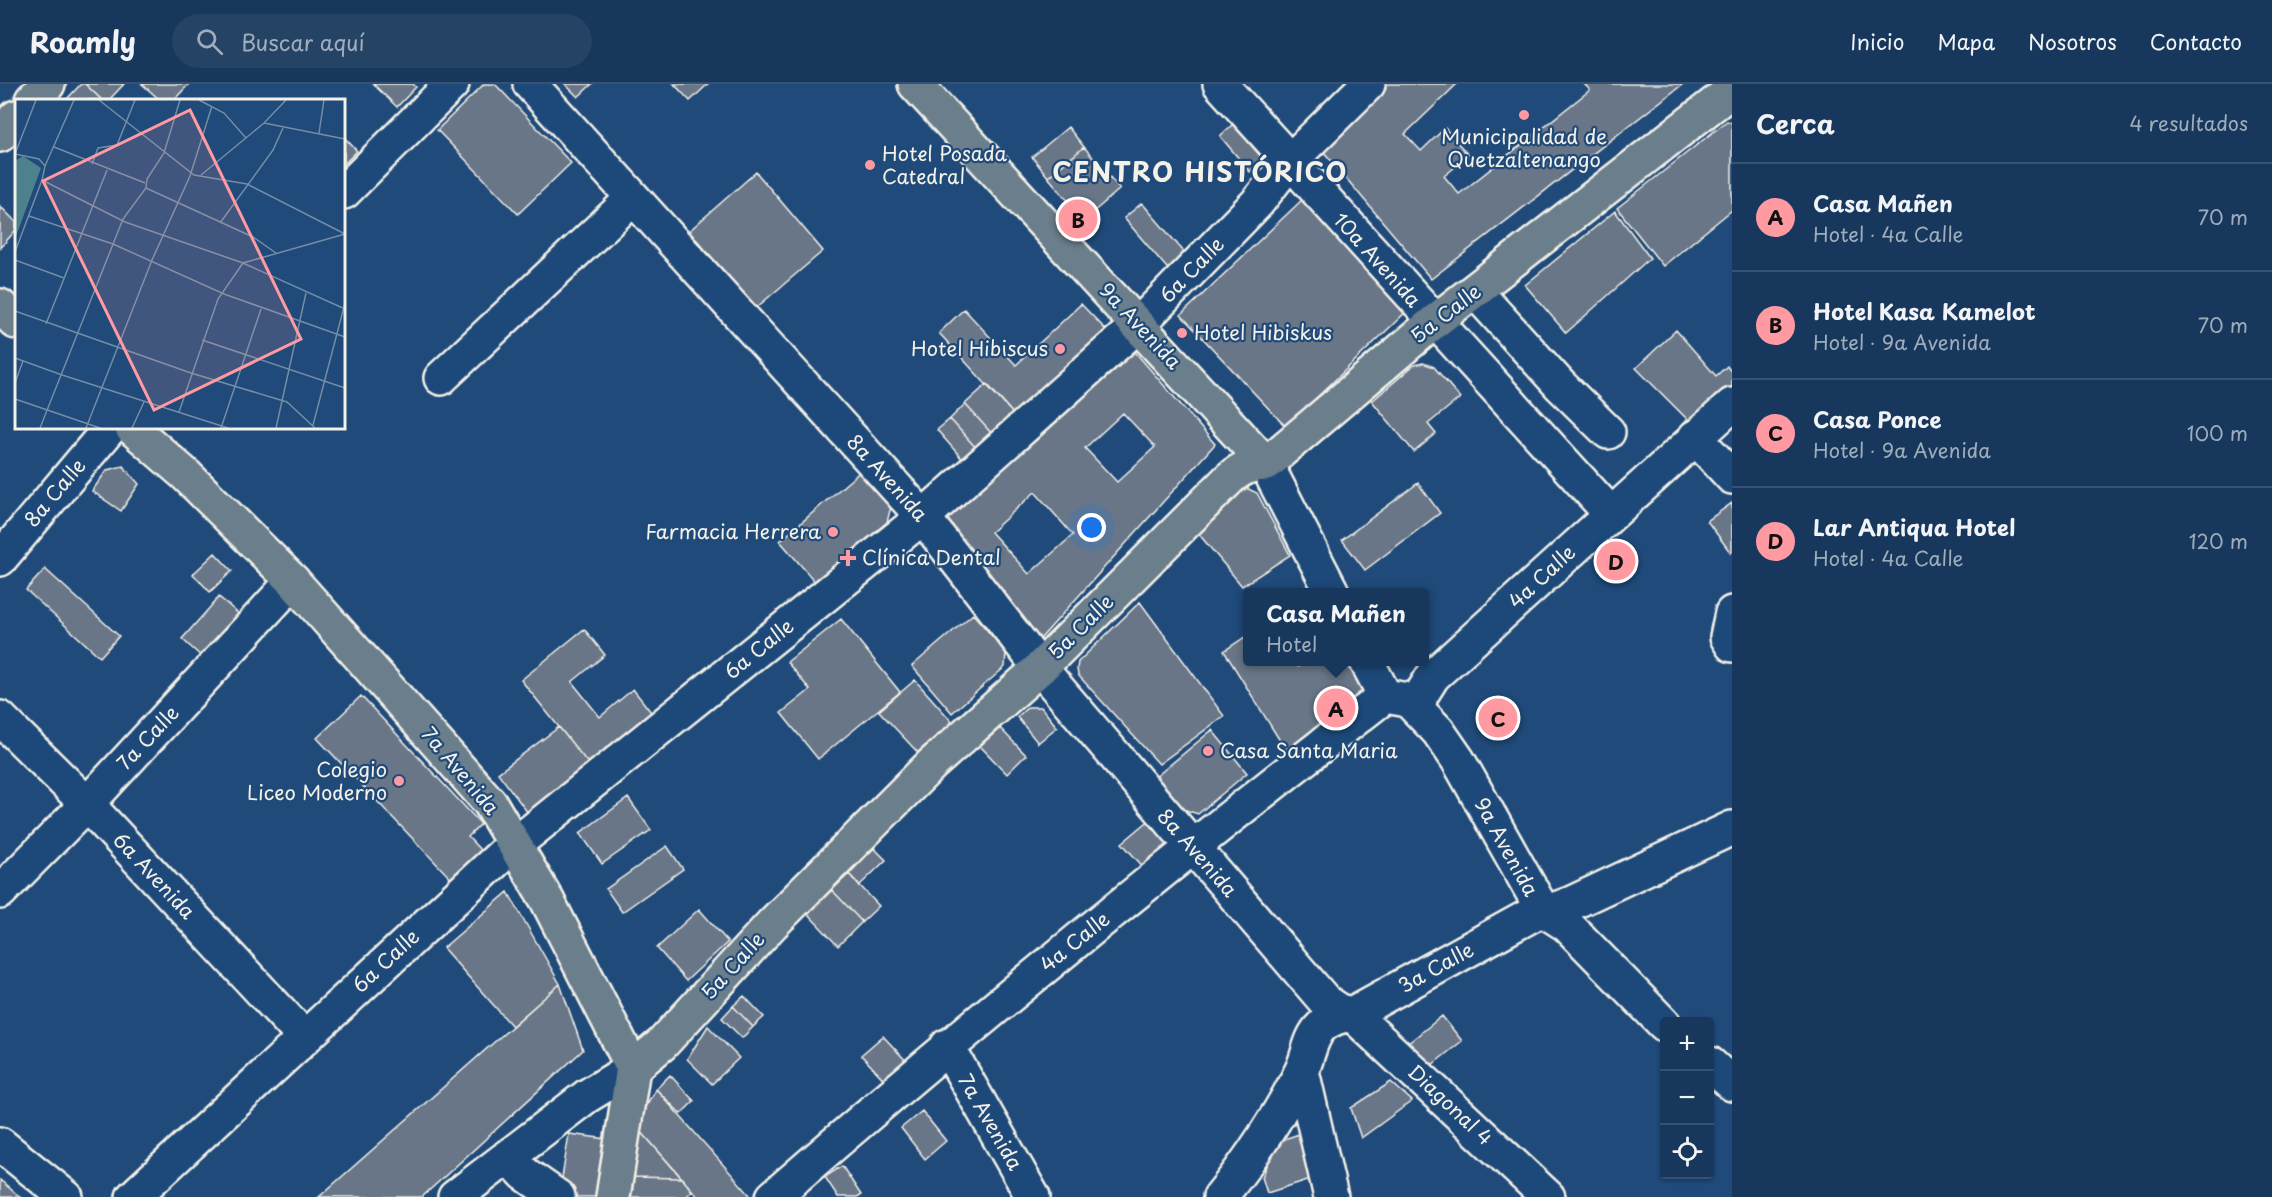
<!DOCTYPE html>
<html lang="es">
<head>
<meta charset="utf-8">
<style>
  :root { --surface:#17385c; --page:#244365; --text:#f1f3f6; --muted:#9eacbb; --line:#365272; --accent:#ff9aa2 }
  body { margin:0; font-family:"Playpen Sans",sans-serif; background:var(--page); color:var(--text) }
  .controls { position:absolute; right:18px; bottom:18px; display:grid; overflow:hidden; border-radius:6px; box-shadow:0 2px 4px #0004 }
  .controls button { width:54px; height:54px; display:grid; place-items:center; padding:0; border:0; border-bottom:2px solid var(--line); background:var(--surface); color:var(--text); font:30px sans-serif }
  .you { position:absolute; left:1092px; top:444px; width:21px; height:21px; margin:-15px; border:4px solid #fff; border-radius:50%; background:#1a73e8; box-shadow:0 0 0 9px #1a73e833 }
  .badge { display:grid; place-items:center; width:39px; height:39px; border-radius:50%; background:var(--accent); color:#111; font-size:20px; font-weight:700 }
  .pin { position:absolute; translate:-50% -50%; border:3px solid #fff; box-shadow:0 2px 6px #0006 }
  .popup { position:absolute; left:1243px; top:504px; width:186px; height:78px; box-sizing:border-box; display:grid; place-content:center; border-radius:6px; background:var(--surface); filter:drop-shadow(0 2px 4px #0005); font-size:20px; white-space:nowrap; color:var(--muted) }
  .popup b { font-size:22px; color:var(--text) }
  .popup::after { content:''; position:absolute; left:50%; top:100%; margin-left:-12px; border:12px solid transparent; border-top-color:var(--surface) }
  .list { margin:0; padding:0; list-style:none }
  h2 { display:flex; justify-content:space-between; align-items:center; height:78px; margin:0; padding:0 24px; font-size:26px }
  h2 small { font-size:20px; font-weight:400; color:var(--muted) }
  .list li { display:grid; grid-template-columns:39px 1fr auto; gap:18px; align-items:center; box-sizing:border-box; height:108px; padding:0 24px; border-top:2px solid var(--line) }
  .list b { display:block; font-size:22px; white-space:nowrap }
  .list p { margin:0; font-size:20px; white-space:nowrap; color:var(--muted) }
  .list em { font-size:20px; font-style:normal; color:var(--muted) }
  .icon { flex:none; width:33px; height:33px; fill:none; stroke:currentColor; stroke-width:2; stroke-linecap:round; stroke-linejoin:round }
  .map { position:relative; flex:none; width:1732px; height:1113px; overflow:hidden }
  header { display:flex; align-items:center; gap:36px; box-sizing:border-box; height:84px; padding:0 30px; background:var(--surface); border-bottom:2px solid var(--line) }
  header strong { font-size:28px }
  nav { display:flex; gap:33px; margin-inline-start:auto; font-size:21px }
  .search { width:420px; height:54px; background:var(--page); display:flex; align-items:center; gap:15px; box-sizing:border-box; padding:0 21px; border-radius:33px; color:var(--muted); font-size:22px }
  main { display:flex }
  aside { flex:1; background:var(--surface) }
  .map>svg:first-child { display:block }
</style>
</head>
<body>
<header>
<strong>Roamly</strong>
<div class="search"><svg class="icon" aria-label="search" viewBox="0 0 24 24"><circle cx="10" cy="10" r="6"/><path d="M15 15l6 6"/></svg>Buscar aquí</div>
<nav><a>Inicio</a><a>Mapa</a><a>Nosotros</a><a>Contacto</a></nav>
</header>
<main>
<div class="map">
<svg width="1732" height="1113" viewBox="0 0 1732 1113">
  <rect width="100%" height="100%" fill="#1f4a7a"/>
  <filter id="ink" filterUnits="userSpaceOnUse"><feTurbulence type="fractalNoise" baseFrequency=".0167" numOctaves="2"/><feDisplacementMap in="SourceGraphic" scale="12" xChannelSelector="R" yChannelSelector="G"/><feConvolveMatrix kernelMatrix="1 2 1 2 8 2 1 2 1" color-interpolation-filters="sRGB"/></filter>
  <g filter="url(#ink)">
    <path fill="#697688" stroke="#f4f1e8" stroke-width="1.5" fill-rule="evenodd" d="M81 0H85L102 16H66Z
      M85 0H124L109 16H102Z
      M142 0H189L174 16H160Z
      M373 0H413L416 3 397 23Z
      M484 0H495L571 79 518 130 437 46Z
      M565 0H592L578 13Z
      M674 0H708L690 17Z
      M1382 0H1457L1405 50 1421 67 1445 44 1469 72 1444 92 1459 110 1590 6 1584 0H1683L1431 195 1318 61Z
      M1727 37 1732 39V126L1663 182 1617 124Z
      M1233 40 1263 75 1250 88 1220 52Z
      M1068 43 1084 63 1048 93 1032 73Z
      M344 53 357 67 344 80Z
      M1084 63 1120 105 1084 136 1048 93Z
      M756 88 823 167 756 224 689 147Z
      M1305 113 1409 225 1286 343 1181 231Z
      M1142 119 1190 175 1172 190 1124 134Z
      M0 122 16 138V146L0 164Z
      M1615 127 1650 174 1566 249 1525 201Z
      M1081 220 1106 246 1015 332 939 249 964 225 1016 281Z
      M1676 246 1716 292 1727 282 1732 289V318L1698 346 1636 284Z
      M1128 260 1215 360 1032 564 938 436ZM1123 329 1155 363 1117 398 1085 364ZM1035 408 1073 451 1029 490 991 448Z
      M1423 279 1434 283 1460 314 1428 340 1436 350 1414 368 1372 317 1414 281Z
      M987 300 1015 332 993 351 965 320Z
      M965 320 993 351 977 365 950 335Z
      M950 335 977 365 964 377 937 346Z
      M123 382 139 400 121 427 92 407 107 386Z
      M863 385 892 419 887 438 816 499 780 457Z
      M1418 399 1440 429 1365 486 1342 456Z
      M1242 402 1257 409 1290 471 1242 502 1193 443Z
      M1732 419V468L1731 469 1707 437Z
      M215 469 232 487 210 508 193 490Z
      M45 485 119 552 100 573 26 506Z
      M219 513 241 532 203 574 182 555Z
      M1140 518 1224 632 1159 680 1078 591 1077 585 1078 578Z
      M973 530 1006 568 1005 583 952 629 912 582Z
      M841 535 900 608 818 675 781 629 810 606 787 578Z
      M584 545 605 571 572 598 600 633 633 605 654 632 591 683 521 596Z
      M1248 551V578H1295L1298 583 1306 578H1357L1370 601 1362 621 1287 668 1224 567Z
      M915 596 955 641 922 673 879 627Z
      M361 612 481 740 468 753 483 769 453 797 317 654Z
      M1028 623H1041L1057 643 1038 659 1017 633Z
      M559 643 591 683 528 729 498 689Z
      M1000 644 1026 671 1007 690 980 662Z
      M1212 646 1247 689 1198 730 1176 723 1153 695Z
      M628 714 651 746 602 780 580 749Z
      M1152 734 1168 751V767L1146 786 1122 759Z
      M667 762 683 785 622 828 606 805Z
      M874 764 886 776 859 802 849 790Z
      M849 790 879 822 862 838 832 806Z
      M832 806 862 838 838 862 807 829Z
      M508 808 560 900 512 942 443 864Z
      M699 825 728 858 686 897 657 864Z
      M560 900 583 966 422 1113H319Z
      M744 912 764 933 753 943 733 922Z
      M733 922 753 943 742 954 722 934Z
      M1442 932 1462 957 1427 985 1407 960Z
      M708 942 739 974 712 1000 687 975Z
      M883 952 909 980 888 1000 861 971Z
      M670 991 694 1017 681 1030 656 1005Z
      M1391 998 1412 1017 1361 1054 1351 1024Z
      M656 1005 750 1111 747 1113H698L639 1045 645 1023Z
      M922 1027 946 1057 925 1075 901 1044Z
      M639 1045 682 1094 632 1093Z
      M1302 1049 1317 1093 1267 1109 1262 1093 1278 1057Z
      M569 1050 607 1055 597 1113H559Z
      M842 1082 861 1111 857 1113H838L825 1093Z
      M632 1093 682 1094 692 1107 686 1113H629Z
      M0 1096 20 1113H0Z"/>
    <g fill="none" stroke-linecap="round" stroke-linejoin="round">
      <defs>
        <path id="minor" d="M530 0 923 433 1040 584 1325 917 1340 927 1352 930 1548 1113
          M1220 0 1610 429
          M344 108 452 0
          M1475 207 1560 301 1608 348
          M441 294 633 114
          M1695 353 1732 393
          M1266 380 1332 508
          M0 475 110 344
          M1732 529 1727 553 1732 561
          M1367 578 1385 612
          M1385 612 1408 616 1438 647 1458 676 1542 825 1567 841 1664 940
          M1418 624 1421 611 1433 592 1732 321
          M0 634 87 720 304 953
          M0 808 87 720 293 497
          M947 962 1033 1113
          M1710 980 1732 1000
          M1302 987 1331 1113
          M0 1060 66 1113
          M508 1072 525 1090 558 1113
          M133 1113 503 770 923 433 1139 240 1257 119 1289 78 1368 0
          M455 1113 587 1012 633 984
          M773 1113C971 940 1176 774 1385 612
          M1220 1113C1249 1078 1281 1029 1301 988 1309 973 1309 954 1322 942 1331 934 1341 932 1352 930L1542 825H1556L1572 819 1732 744"/>
        <path id="major" d="M915 0 1266 380
          M32 16 48 0
          M0 51 16 33
          M0 222 16 238
          M132 344 186 391 293 497 490 719 547 816 633 984 613 1113
          M633 984 662 960 772 840 932 680 1040 584 1230 394C1242 384 1251 380 1266 380L1434 238 1732 6"/>
      </defs>
      <use href="#minor" stroke="#f4f1e8" stroke-width="38"/>
      <use href="#major" stroke="#f4f1e8" stroke-width="38"/>
      <use href="#minor" stroke="#1f4a7a" stroke-width="33"/>
      <use href="#major" stroke="#6b7e8b" stroke-width="33"/>
    </g>
  </g>
  <g fill="#ff9aa2" stroke="#1f4a7a" stroke-width="2">
    <circle cx="1524" cy="31" r="6"/>
    <circle cx="870" cy="81" r="6"/>
    <circle cx="1182" cy="249" r="6"/>
    <circle cx="1060" cy="265" r="6"/>
    <circle cx="833" cy="448" r="6"/>
    <path d="M845 465h6v6h6v6h-6v6h-6v-6h-6v-6h6z"/>
    <circle cx="1208" cy="667" r="6"/>
    <circle cx="399" cy="697" r="6"/>
  </g>
  <g text-anchor="middle" stroke-width="4.5" stroke-linejoin="round" paint-order="stroke">
    <g font-size="20" fill="#f4f1e8" stroke="#1f4a7a" text-anchor="start">
      <text x="1524" y="60" text-anchor="middle">Municipalidad de<tspan x="1524" dy="23">Quetzaltenango</tspan></text>
      <text x="882" y="77">Hotel Posada<tspan x="882" dy="23">Catedral</tspan></text>
      <text x="1194" y="256">Hotel Hibiskus</text>
      <text x="1048" y="272" text-anchor="end">Hotel Hibiscus</text>
      <text x="821" y="455" text-anchor="end">Farmacia Herrera</text>
      <text x="862" y="481">Clínica Dental</text>
      <text x="1220" y="674">Casa Santa Maria</text>
      <text x="387" y="693" text-anchor="end">Colegio<tspan x="387" dy="23">Liceo Moderno</tspan></text>
    </g>
    <g font-size="20" fill="#f4f1e8" stroke="#1f4a7a">
      <text transform="translate(1377 176) rotate(48)" y="7">10a Avenida</text>
      <text transform="translate(1192 186) rotate(-46)" y="7">6a Calle</text>
      <text transform="translate(1446 230) rotate(-38)" y="7">5a Calle</text>
      <text transform="translate(1140 242) rotate(47)" y="7">9a Avenida</text>
      <text transform="translate(887 394) rotate(48)" y="7">8a Avenida</text>
      <text transform="translate(55 409) rotate(-50)" y="7">8a Calle</text>
      <text transform="translate(1542 493) rotate(-43)" y="7">4a Calle</text>
      <text transform="translate(1081 543) rotate(-45)" y="7">5a Calle</text>
      <text transform="translate(759 565) rotate(-39)" y="7">6a Calle</text>
      <text transform="translate(148 654) rotate(-47)" y="7">7a Calle</text>
      <text transform="translate(460 687) rotate(50)" y="7">7a Avenida</text>
      <text transform="translate(1506 763) rotate(61)" y="7">9a Avenida</text>
      <text transform="translate(1197 769) rotate(49)" y="7">8a Avenida</text>
      <text transform="translate(154 792) rotate(47)" y="7">6a Avenida</text>
      <text transform="translate(1075 858) rotate(-39)" y="7">4a Calle</text>
      <text transform="translate(386 877) rotate(-43)" y="7">6a Calle</text>
      <text transform="translate(733 882) rotate(-48)" y="7">5a Calle</text>
      <text transform="translate(1436 884) rotate(-29)" y="7">3a Calle</text>
      <text transform="translate(1450 1021) rotate(43)" y="7">Diagonal 4</text>
      <text transform="translate(990 1038) rotate(60)" y="7">7a Avenida</text>
    </g>
    <g font-size="26" font-weight="bold" letter-spacing="1.5" fill="#f4f1e8" stroke="#1f4a7a">
      <text x="1200" y="98">CENTRO HISTÓRICO</text>
    </g>
  </g>
  <g transform="translate(15 15)">
    <rect width="330" height="330" fill="#1f4a7a"/>
    <path d="M8 57 26 69 0 140V62Z" fill="#4d818e"/>
    <path fill="none" stroke="#748da6" stroke-width="1.5" d="M84 1 179 76 232 85 330 135M184 1 209 14 231 39M249 24 330 40M304 34 309 1M39 48 130 84M0 55 21 1M0 55 24 60 30 67 27 81 110 123 228 164M77 65 83 49 102 46 120 1M30 67 59 1M186 76 249 24 271 1M131 89 238 138 261 154M14 117 98 145 209 195 330 238M108 120 131 89 132 80 149 54 165 1M205 124 258 51 268 29M0 153 27 81M0 161 49 179M228 164 330 210M0 212 176 274 272 303 300 329M31 225 92 71M187 241 330 289M0 259 47 276M47 276 213 329M0 284 8 262M0 300 85 329M164 313 203 200 228 164 330 135M298 326 330 204M25 329 108 120M71 329 137 161 175 77 197 7M117 329 129 303M206 329 246 210M261 329 291 194"/>
    <path fill="#ff9aa2" fill-opacity="0.15" stroke="#ff9aa2" stroke-width="3" d="M175 11 286 240 139 311 28 82Z"/>
    <rect width="330" height="330" fill="none" stroke="#f4f1e8" stroke-width="3"/>
  </g>
</svg>
<div class="controls">
<button>+</button>
<button>−</button>
<button><svg class="icon" aria-label="locate" viewBox="0 0 24 24"><circle cx="12" cy="12" r="6"/><path d="M12 2v4M12 18v4M2 12h4M18 12h4"/></svg></button>
</div>
<div class="you"></div>
<div class="pin badge" style="left:1336px;top:624px">A</div>
<div class="popup"><b>Casa Mañen</b>Hotel</div>
<div class="pin badge" style="left:1078px;top:135px">B</div>
<div class="pin badge" style="left:1498px;top:634px">C</div>
<div class="pin badge" style="left:1616px;top:477px">D</div>
</div>
<aside>
<h2>Cerca<small>4 resultados</small></h2>
<ul class="list">
<li><span class="badge">A</span><div><b>Casa Mañen</b><p>Hotel · 4a Calle</p></div><em>70 m</em></li>
<li><span class="badge">B</span><div><b>Hotel Kasa Kamelot</b><p>Hotel · 9a Avenida</p></div><em>70 m</em></li>
<li><span class="badge">C</span><div><b>Casa Ponce</b><p>Hotel · 9a Avenida</p></div><em>100 m</em></li>
<li><span class="badge">D</span><div><b>Lar Antiqua Hotel</b><p>Hotel · 4a Calle</p></div><em>120 m</em></li>
</ul>
</aside>
</main>
</body>
</html>
